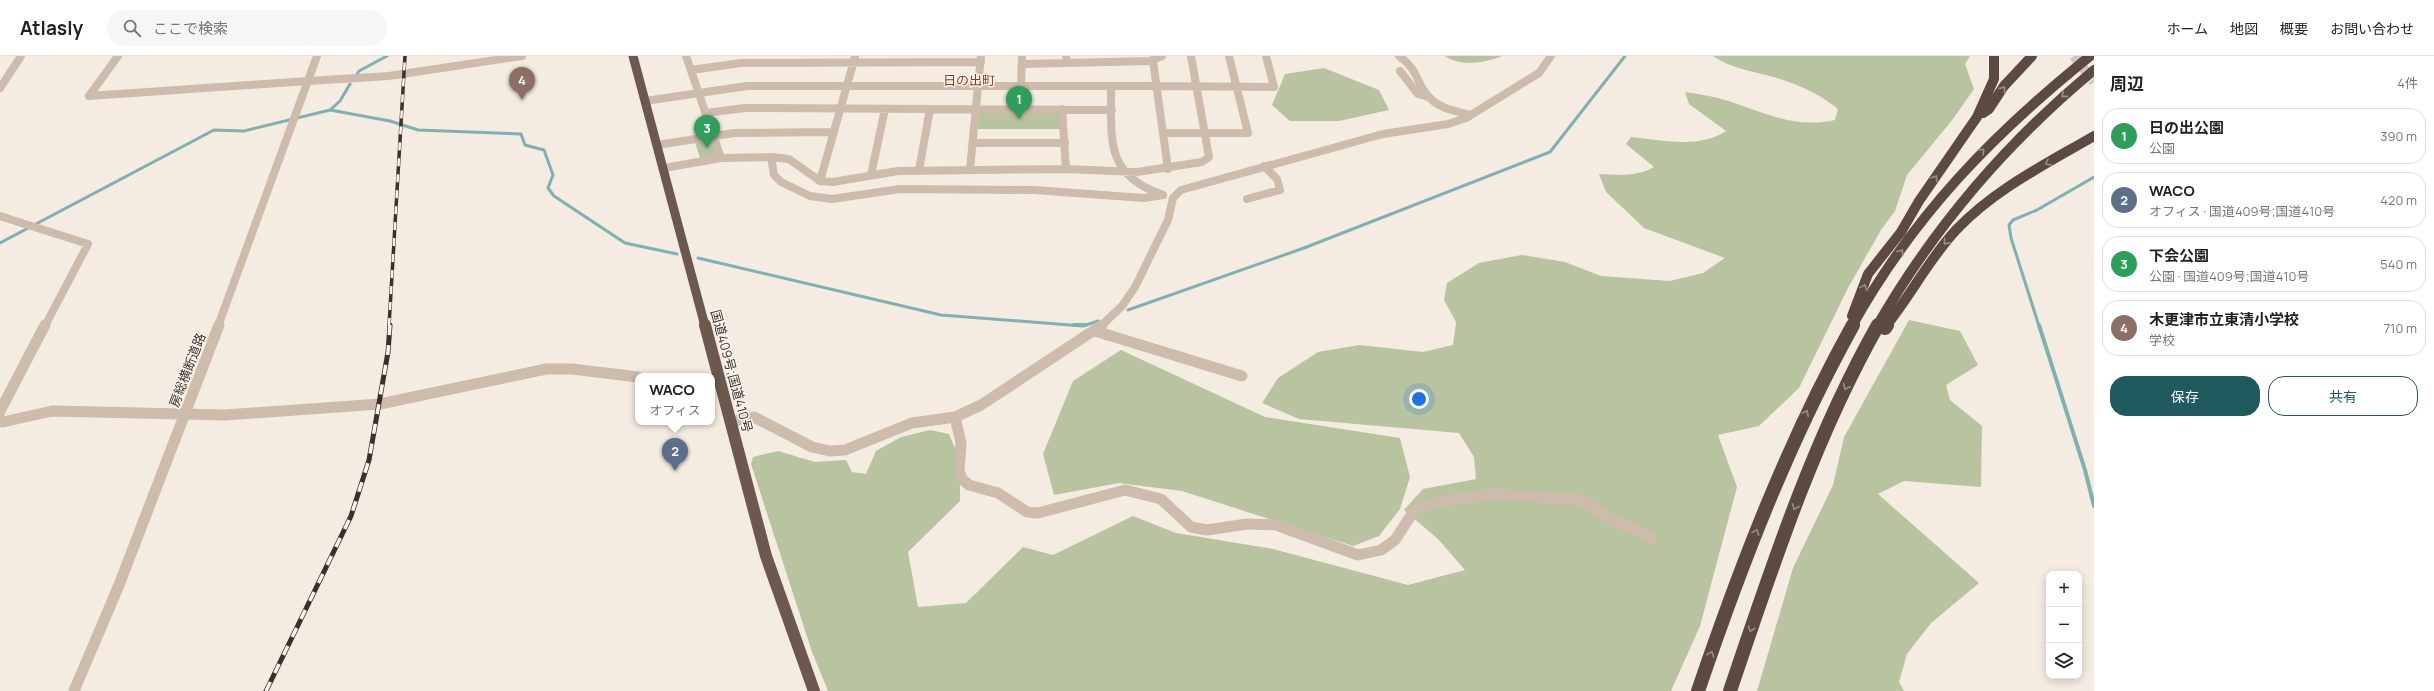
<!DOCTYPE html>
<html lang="ja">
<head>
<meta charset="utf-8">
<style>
  :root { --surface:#fff; --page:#f6f6f6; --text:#222; --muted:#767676; --line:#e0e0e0; --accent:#1f5a5e }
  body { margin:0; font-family:Manrope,"Noto Sans JP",sans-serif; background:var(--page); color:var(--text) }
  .controls { position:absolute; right:12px; bottom:12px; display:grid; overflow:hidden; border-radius:8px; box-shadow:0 2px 10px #0003 }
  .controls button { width:36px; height:36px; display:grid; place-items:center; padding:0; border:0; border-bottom:1px solid var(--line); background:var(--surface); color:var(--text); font:20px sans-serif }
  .you { position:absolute; left:1419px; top:343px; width:14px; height:14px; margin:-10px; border:3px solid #fff; border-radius:50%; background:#1a73e8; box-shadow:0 0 0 6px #1a73e833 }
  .badge { display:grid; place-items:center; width:26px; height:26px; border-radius:50%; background:var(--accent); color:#fff; font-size:13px; font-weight:700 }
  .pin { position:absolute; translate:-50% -33px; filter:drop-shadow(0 1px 2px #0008) }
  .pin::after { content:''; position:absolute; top:21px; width:14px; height:12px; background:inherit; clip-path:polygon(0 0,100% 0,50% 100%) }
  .popup { position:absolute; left:635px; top:317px; width:80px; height:52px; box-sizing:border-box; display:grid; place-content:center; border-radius:8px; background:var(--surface); filter:drop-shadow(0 1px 3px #0005); font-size:13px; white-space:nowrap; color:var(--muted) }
  .popup b { font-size:15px; color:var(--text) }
  .popup::after { content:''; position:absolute; left:50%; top:100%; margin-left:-8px; border:8px solid transparent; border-top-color:var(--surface) }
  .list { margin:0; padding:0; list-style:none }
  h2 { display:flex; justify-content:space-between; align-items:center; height:52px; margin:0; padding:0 16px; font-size:17px }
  h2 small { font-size:13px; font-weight:400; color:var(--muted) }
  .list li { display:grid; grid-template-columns:26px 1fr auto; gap:12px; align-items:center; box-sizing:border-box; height:56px; margin:0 8px 8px; padding:0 8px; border:1px solid var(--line); border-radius:16px }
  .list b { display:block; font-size:15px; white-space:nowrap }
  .list p { margin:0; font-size:13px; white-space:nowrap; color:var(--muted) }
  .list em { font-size:13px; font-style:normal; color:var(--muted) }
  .actions { display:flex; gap:8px; padding:12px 16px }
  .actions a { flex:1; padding:9px 0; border:1px solid var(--accent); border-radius:16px; text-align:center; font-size:14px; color:var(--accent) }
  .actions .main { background:var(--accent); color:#fff }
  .icon { flex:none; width:22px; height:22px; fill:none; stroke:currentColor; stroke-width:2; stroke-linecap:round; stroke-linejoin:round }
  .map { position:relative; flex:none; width:2094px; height:635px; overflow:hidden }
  header { display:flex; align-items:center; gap:24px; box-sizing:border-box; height:56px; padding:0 20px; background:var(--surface); border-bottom:1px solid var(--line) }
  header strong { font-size:19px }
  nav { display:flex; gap:22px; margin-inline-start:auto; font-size:14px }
  .search { width:280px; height:36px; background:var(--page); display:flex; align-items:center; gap:10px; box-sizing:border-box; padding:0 14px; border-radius:22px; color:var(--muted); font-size:15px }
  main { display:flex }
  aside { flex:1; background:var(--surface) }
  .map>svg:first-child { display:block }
</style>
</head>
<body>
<header>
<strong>Atlasly</strong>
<div class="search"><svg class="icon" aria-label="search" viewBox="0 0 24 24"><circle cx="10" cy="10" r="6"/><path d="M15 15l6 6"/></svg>ここで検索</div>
<nav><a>ホーム</a><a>地図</a><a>概要</a><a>お問い合わせ</a></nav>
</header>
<main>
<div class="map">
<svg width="2094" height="635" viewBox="0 0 2094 635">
  <rect width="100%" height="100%" fill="#f4ebe1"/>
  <path fill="#b8c4a0" d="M1445 0H1502C1486 7 1460 11 1445 0Z
    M1713 0H1970L1965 8 1974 33 1953 63 1907 119 1895 155 1881 174 1848 232 1799 332 1759 370 1718 379 1737 431 1700 570 1671 635H828L812 596 751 408 753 401 778 395 815 406 846 404 852 416 866 418 876 395 901 381 930 374 949 378 955 392 960 394V445L908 496 918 551 966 547 1023 491 1053 499 1133 460 1176 477 1273 493 1408 529 1465 514 1438 483 1404 454 1423 433 1476 423 1474 401 1459 377 1299 363 1262 347 1278 322 1318 296 1360 289 1423 296 1453 289 1456 266 1444 244 1447 227 1479 207 1522 199 1565 206 1601 220 1670 225 1703 217 1725 202 1644 172 1606 136 1599 118C1619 119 1636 121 1654 111L1626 88 1631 81C1661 84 1699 93 1726 75L1689 48 1685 36C1698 38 1712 40 1725 44 1764 56 1793 73 1835 64L1838 53C1822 40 1806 32 1786 25 1762 16 1735 15 1713 0Z
    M1324 12 1379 34 1389 54 1339 65H1290L1272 49 1285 18Z
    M977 53H1062L1064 73H975Z
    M714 80 721 102 701 105 694 83Z
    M1909 264 1960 275 1978 309 1946 329 1950 344 1982 370 1981 431 1904 425 1878 438 1979 527 1931 567 1907 598 1899 626 1904 635H1757L1793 512 1833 429 1844 381Z
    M1121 294 1265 361 1400 382 1410 421 1400 453 1379 480 1353 490 1182 435 1119 427 1054 439 1043 398 1073 325Z"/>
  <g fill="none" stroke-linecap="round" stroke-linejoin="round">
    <path stroke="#7fb0b2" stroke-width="3" d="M355 21 359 15 387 0
      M330 54 340 45 350 28
      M0 187 214 74 244 75 330 54 390 65 418 74 521 78 525 89 544 94 553 119 548 132 554 140 625 187 677 198
      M698 202 941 259 1083 270 1098 265
      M1128 254 1304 192 1550 96 1625 0
      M2039 270 2011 182 2009 169 2013 164 2037 154 2094 121"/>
    <path stroke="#7fb0b2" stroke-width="4" d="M1074 269H1085
      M2039 269 2085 414 2094 450"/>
    <path stroke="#cfc6bd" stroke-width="10" stroke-dasharray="10 5" stroke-linecap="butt" d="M2074 0 2094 26"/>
    <path stroke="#cdbbac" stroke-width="8" d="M686 0 721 102
      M1066 0 1067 7 1150 5 1162 0
      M1399 0C1421 16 1415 28 1430 42 1440 53 1457 55 1470 59
      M1153 5 1168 113
      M1022 8 1067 7
      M691 14 741 7 981 6
      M1400 15 1418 38 1428 41
      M1021 29 1022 0
      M1111 30C1112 80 1103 118 1161 138
      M1156 30 1274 31 1266 0
      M0 32 21 0
      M89 40 308 25
      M89 40 118 0
      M1062 53 1066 113
      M706 57 745 52 1112 54
      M1163 77H1248L1229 0
      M973 87H1065
      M657 89 734 77 834 76
      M771 101 774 119 781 126 810 140 832 143 900 133 1034 134 1144 142 1163 139
      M664 112 721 102 771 101 789 103 820 125 833 126 898 115 1066 113 1137 116 1202 106 1209 101 1191 0
      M970 113 981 0
      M919 114 930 53
      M871 119 885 53
      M820 125 855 1
      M1247 143 1280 134 1277 123 1264 110
      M0 160 88 188 45 270
      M1101 270 1122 250 1135 231 1168 164 1173 142 1181 134 1383 78 1448 68 1466 62 1539 17 1551 0"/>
    <path stroke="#cdbbac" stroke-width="11" d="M1095 275 1242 320
      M0 355 45 269
      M955 361 961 387 959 415 962 423 969 429 998 437 1027 456 1038 457 1125 434 1161 443 1191 471 1207 474 1247 468 1276 469 1358 499 1381 494 1395 484 1415 453 1442 445 1495 438 1581 444 1616 466 1633 472 1652 483
      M0 363 3 366 52 355 225 359 380 348 546 313H572L638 321
      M731 366 754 361 812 391 830 395 845 394 912 367 955 361 981 349 1102 269"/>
    <path stroke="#cdbbac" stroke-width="8" d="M308 25 389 20 522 0
      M645 45 747 30H1156
      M218 270 317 0"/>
    <path stroke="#cdbbac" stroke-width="11" d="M74 635 119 529 219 269"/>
    <path stroke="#6c584f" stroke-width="9" d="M633 0 705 270"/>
    <path stroke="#6c584f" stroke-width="12" d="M705 269 766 500 814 635"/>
    <path stroke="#5c4a42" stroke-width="10" d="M1983 57 1989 53 2004 30 2032 0
      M1852 260 1868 218 1901 176 1919 145 1977 61 1994 23V0
      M1852 270C1914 159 1992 79 2090 0
      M1877 270C1934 171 2006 87 2094 14
      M1886 270C1911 239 1929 203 1956 174 1995 133 2046 108 2094 80"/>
    <path stroke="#5c4a42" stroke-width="14" d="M1885 272 1887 269
      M1698 635C1741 509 1788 386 1853 269
      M1730 635C1772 511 1813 384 1878 269"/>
    <defs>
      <path id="rail-far1" d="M389 270 405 0"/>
      <path id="rail" d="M266 635 351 460 369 404 388 296 390 269"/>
    </defs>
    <use href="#rail-far1" stroke="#3b302b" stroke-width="3.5"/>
    <use href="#rail" stroke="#3b302b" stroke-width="5"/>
    <use href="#rail-far1" stroke="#fbf5ee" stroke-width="2.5" stroke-dasharray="8" stroke-linecap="butt"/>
    <use href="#rail" stroke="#fbf5ee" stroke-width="3.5" stroke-dasharray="10" stroke-linecap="butt"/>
  </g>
  <defs><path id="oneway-chevron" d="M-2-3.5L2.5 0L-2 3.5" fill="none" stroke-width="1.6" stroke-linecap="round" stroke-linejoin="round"/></defs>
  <g stroke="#9c8e87">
    <use href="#oneway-chevron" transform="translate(2003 33) rotate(-54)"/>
    <use href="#oneway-chevron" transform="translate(2064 39) rotate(139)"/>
    <use href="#oneway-chevron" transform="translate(1982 95) rotate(-45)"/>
    <use href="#oneway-chevron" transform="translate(2048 107) rotate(150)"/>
    <use href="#oneway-chevron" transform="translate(1935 122) rotate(-56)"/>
    <use href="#oneway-chevron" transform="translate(1946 186) rotate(131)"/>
    <use href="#oneway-chevron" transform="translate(1901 196) rotate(-54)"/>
    <use href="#oneway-chevron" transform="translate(1864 231) rotate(-69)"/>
    <use href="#oneway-chevron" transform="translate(1846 331) rotate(116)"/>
    <use href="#oneway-chevron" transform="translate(1806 357) rotate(-62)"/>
    <use href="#oneway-chevron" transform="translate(1795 451) rotate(112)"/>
    <use href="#oneway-chevron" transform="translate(1756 476) rotate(-70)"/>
    <use href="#oneway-chevron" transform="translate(1751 573) rotate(109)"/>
    <use href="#oneway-chevron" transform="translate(1711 598) rotate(-70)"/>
  </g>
  <g text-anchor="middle" stroke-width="3" stroke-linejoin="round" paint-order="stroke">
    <g font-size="13" fill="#8c3b22" stroke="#fbf5ee">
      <text x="969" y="29">日の出町</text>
    </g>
    <g font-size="13" fill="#3b302b" stroke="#fbf5ee">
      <text transform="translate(187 314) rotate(-69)" y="5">房総横断道路</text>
      <text transform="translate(732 315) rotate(75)" y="5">国道409号;国道410号</text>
    </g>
  </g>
</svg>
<div class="controls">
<button>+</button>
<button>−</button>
<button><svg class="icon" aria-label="layers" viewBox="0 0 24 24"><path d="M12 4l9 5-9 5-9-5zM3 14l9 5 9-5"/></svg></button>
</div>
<div class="you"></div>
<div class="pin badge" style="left:1019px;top:63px;background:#2e9e5b">1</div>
<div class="pin badge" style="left:675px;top:415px;background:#5c6f8a">2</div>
<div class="popup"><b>WACO</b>オフィス</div>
<div class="pin badge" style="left:707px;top:92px;background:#2e9e5b">3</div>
<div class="pin badge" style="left:522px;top:44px;background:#8d6e63">4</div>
</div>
<aside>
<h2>周辺<small>4件</small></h2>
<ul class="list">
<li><span class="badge" style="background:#2e9e5b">1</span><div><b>日の出公園</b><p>公園</p></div><em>390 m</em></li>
<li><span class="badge" style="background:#5c6f8a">2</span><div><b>WACO</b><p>オフィス · 国道409号;国道410号</p></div><em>420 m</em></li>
<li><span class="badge" style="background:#2e9e5b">3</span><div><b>下会公園</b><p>公園 · 国道409号;国道410号</p></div><em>540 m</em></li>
<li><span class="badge" style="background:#8d6e63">4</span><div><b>木更津市立東清小学校</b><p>学校</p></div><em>710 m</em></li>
</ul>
<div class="actions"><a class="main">保存</a><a>共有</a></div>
</aside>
</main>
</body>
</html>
